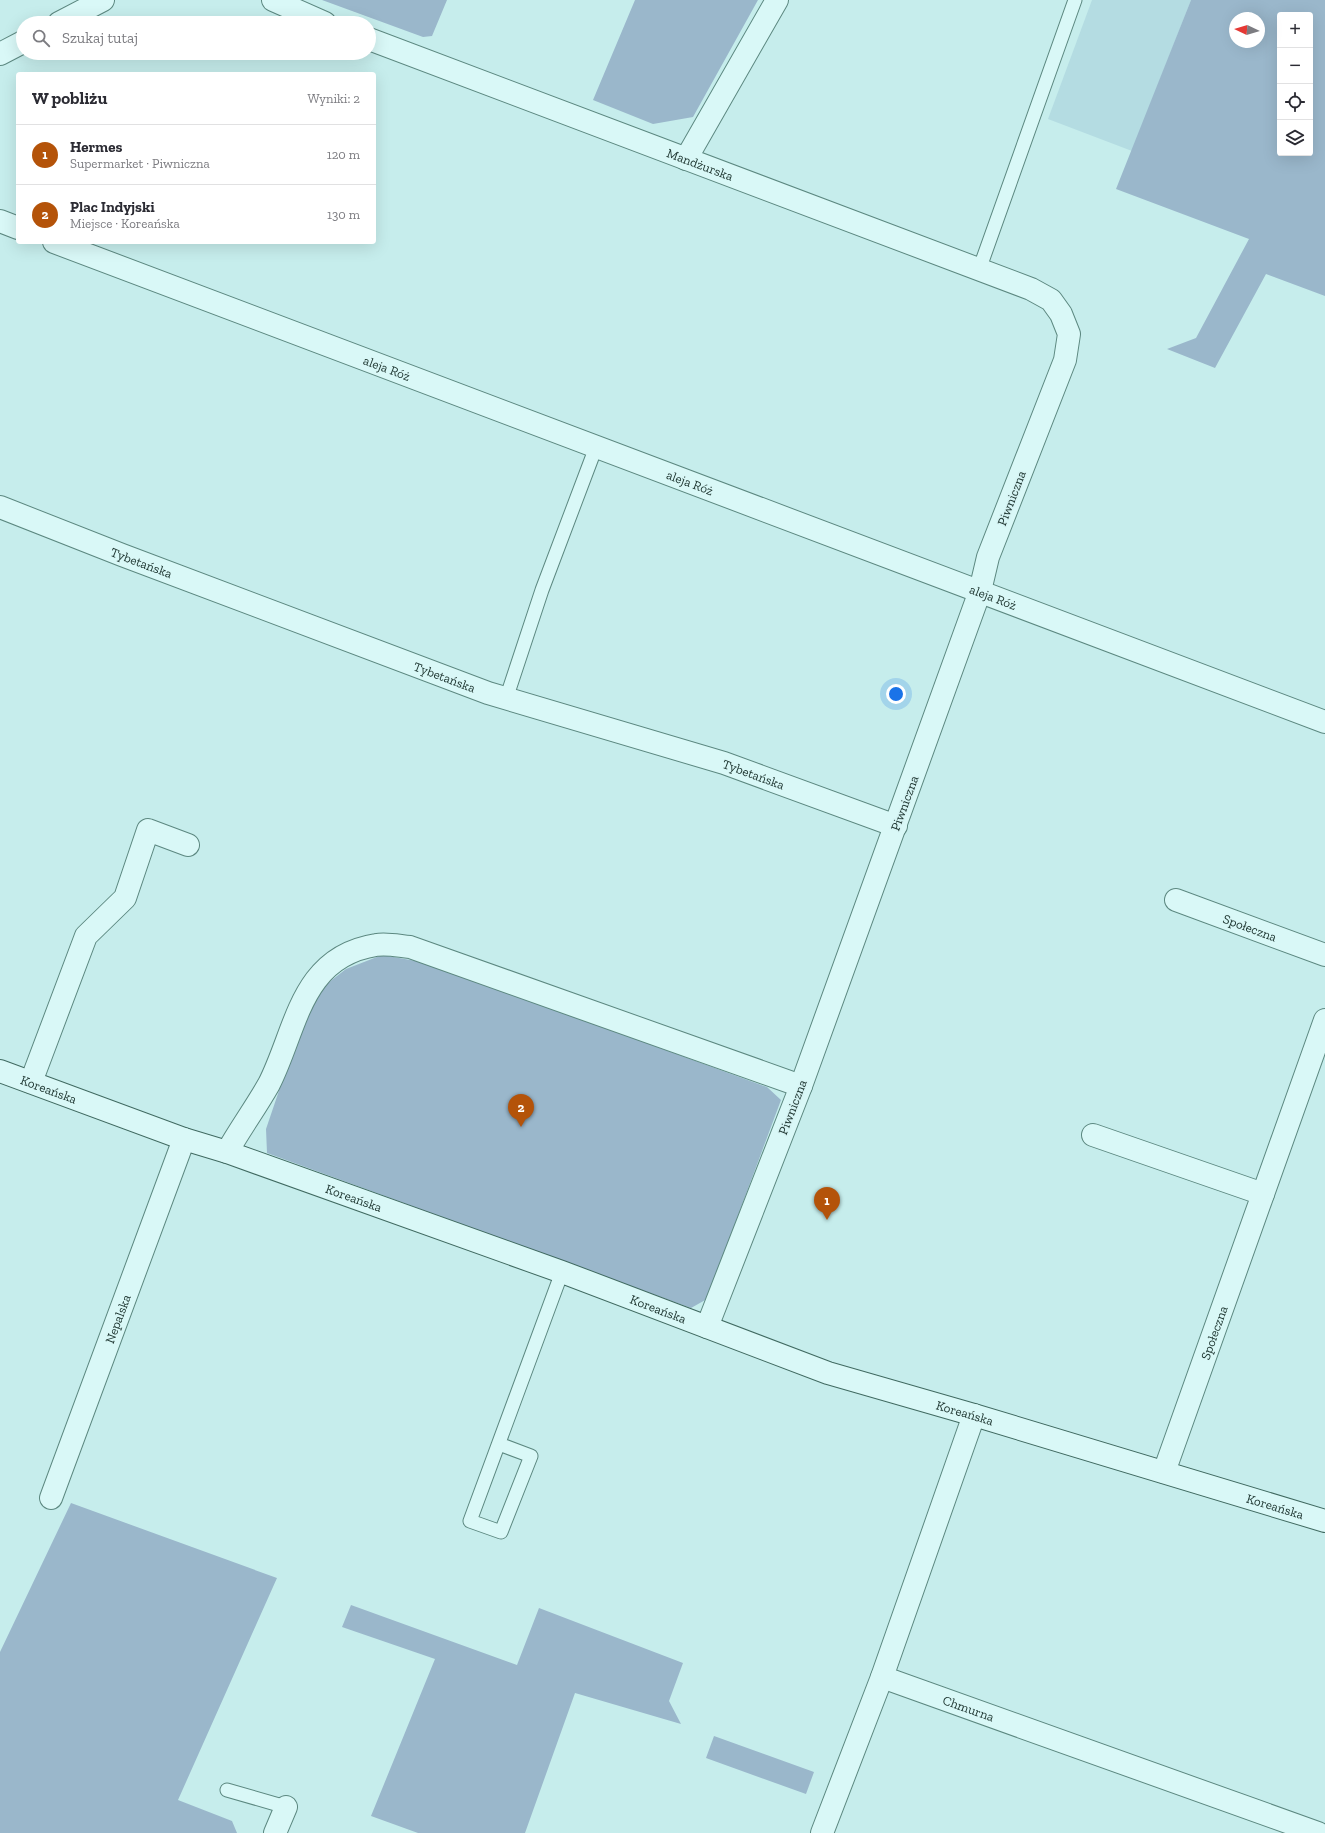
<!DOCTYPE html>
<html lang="pl">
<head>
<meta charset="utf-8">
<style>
  :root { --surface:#fff; --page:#f2f2f3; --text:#2b2b33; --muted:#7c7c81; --line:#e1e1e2; --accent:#b45309 }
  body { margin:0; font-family:"Zilla Slab",serif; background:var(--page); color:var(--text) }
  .controls { position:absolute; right:12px; top:12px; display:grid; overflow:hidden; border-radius:4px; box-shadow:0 4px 16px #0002 }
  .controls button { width:36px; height:36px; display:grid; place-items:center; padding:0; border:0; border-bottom:1px solid var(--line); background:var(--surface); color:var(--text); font:20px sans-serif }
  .compass { position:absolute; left:1229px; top:12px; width:36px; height:36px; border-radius:50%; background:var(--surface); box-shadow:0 4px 16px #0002; rotate:274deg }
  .you { position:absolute; left:896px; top:694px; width:14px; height:14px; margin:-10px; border:3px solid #fff; border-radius:50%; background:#1a73e8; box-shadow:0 0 0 6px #1a73e833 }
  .badge { display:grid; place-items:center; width:26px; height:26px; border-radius:50%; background:var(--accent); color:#fff; font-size:13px; font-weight:700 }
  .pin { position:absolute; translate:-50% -33px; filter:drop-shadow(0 1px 2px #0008) }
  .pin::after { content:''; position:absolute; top:21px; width:14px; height:12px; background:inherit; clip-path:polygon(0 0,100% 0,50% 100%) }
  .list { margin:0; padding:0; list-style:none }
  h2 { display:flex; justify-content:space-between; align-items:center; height:52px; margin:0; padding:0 16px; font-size:17px }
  h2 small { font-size:13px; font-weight:400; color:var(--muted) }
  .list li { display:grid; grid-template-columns:26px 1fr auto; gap:12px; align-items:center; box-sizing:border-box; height:60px; padding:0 16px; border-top:1px solid var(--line) }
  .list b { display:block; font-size:15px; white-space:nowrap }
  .list p { margin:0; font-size:13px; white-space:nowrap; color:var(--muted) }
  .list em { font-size:13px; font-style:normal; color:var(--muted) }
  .icon { flex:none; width:22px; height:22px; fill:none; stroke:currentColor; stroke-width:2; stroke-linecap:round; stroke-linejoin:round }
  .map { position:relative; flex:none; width:1325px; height:1833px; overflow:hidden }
  .search { position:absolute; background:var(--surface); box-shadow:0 4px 16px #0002; left:16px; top:16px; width:360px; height:44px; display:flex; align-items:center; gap:10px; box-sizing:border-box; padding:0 14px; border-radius:22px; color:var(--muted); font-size:15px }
  .panel { position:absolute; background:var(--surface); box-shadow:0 4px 16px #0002; left:16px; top:72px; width:360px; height:172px; border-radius:4px }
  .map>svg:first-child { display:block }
</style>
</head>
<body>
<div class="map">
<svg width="1325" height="1833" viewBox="0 0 1325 1833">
  <rect width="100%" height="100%" fill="#c6edec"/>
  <path fill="#b4dce2" d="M1092 0H1191L1132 151 1048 119Z"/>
  <path fill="#9ab7cb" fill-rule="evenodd" d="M322 0H447L432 36 423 37Z
    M635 0H758L693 117 653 124 593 100Z
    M1191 0H1325V296L1266 274 1215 368 1167 349 1196 338 1249 239 1116 189ZM1280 15H1310V153H1280ZM1235 18H1259V42H1235Z
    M382 955 416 961 441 968 767 1087 781 1100 707 1299 691 1308 267 1153 266 1129 286 1070 319 990 346 969Z
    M71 1503 277 1578 178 1800 232 1821 237 1833H0V1652Z
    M351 1605 517 1665 539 1608 683 1663 669 1701 681 1724 575 1693 525 1833H418L371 1816 435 1659 342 1627Z
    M714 1736 814 1772 806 1794 706 1758Z"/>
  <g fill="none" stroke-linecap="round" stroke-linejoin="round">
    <defs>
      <path id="lane" d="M979 270 1075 0
        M506 699 542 590 596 447
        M499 1444 531 1456 501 1532 470 1521 562 1272
        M227 1790 286 1807"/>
      <g id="street">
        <path d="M273 0 325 23"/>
        <path d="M59 23 103 0"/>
        <path id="s1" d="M369 39 1031 289 1051 300 1061 314 1069 334 1065 360 988 557 980 591 801 1086 707 1327"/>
        <path d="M0 54 23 42"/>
        <path d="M686 159 777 0"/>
        <path d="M0 221 18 228"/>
        <path id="s2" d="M54 242 1325 722"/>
        <path id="s3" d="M0 507 122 555 488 693 724 763 896 826"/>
        <path id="s4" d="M1176 900 1325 955"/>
        <path d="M31 1082 86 936 125 898 148 830 188 845"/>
        <path d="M1093 1135 1263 1194"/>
        <path d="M227 1152C240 1129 256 1107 269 1084 297 1029 300 957 376 945 387 943 399 946 410 947L801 1086"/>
        <path id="s5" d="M1164 1472 1325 1020"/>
        <path id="s6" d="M51 1498 184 1139"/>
        <path id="s7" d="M882 1677 1318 1833"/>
        <path d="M275 1833 286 1807"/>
        <path d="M822 1833 882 1677 974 1415"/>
      </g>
      <g id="secondary">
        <path id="s8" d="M0 1071 184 1139 227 1152 562 1272 828 1373 974 1415 1325 1521"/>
      </g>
    </defs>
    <use href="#lane" stroke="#5c8880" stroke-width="15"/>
    <use href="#street" stroke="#5c8880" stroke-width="24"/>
    <use href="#secondary" stroke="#406a61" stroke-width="24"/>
    <use href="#lane" stroke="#d9f8f7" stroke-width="13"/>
    <use href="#street" stroke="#d9f8f7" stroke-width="22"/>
    <use href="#secondary" stroke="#d9f8f7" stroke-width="22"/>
  </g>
  <g text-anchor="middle" stroke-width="3" stroke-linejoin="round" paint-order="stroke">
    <g font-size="13" fill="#203833" stroke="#d6f4f4">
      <text dy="5" stroke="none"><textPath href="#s1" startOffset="354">Mandżurska</textPath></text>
      <text dy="5" stroke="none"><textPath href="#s2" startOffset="356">aleja Róż</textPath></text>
      <text dy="5" stroke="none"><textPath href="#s2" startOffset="680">aleja Róż</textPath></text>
      <text transform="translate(1011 498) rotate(-69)" y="5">Piwniczna</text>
      <text dy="5" stroke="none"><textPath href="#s3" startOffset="152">Tybetańska</textPath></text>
      <text dy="5" stroke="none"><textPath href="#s2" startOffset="1004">aleja Róż</textPath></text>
      <text dy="5" stroke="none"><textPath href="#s3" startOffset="476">Tybetańska</textPath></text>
      <text dy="5" stroke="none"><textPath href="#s3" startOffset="800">Tybetańska</textPath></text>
      <text transform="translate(904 803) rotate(-70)" y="5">Piwniczna</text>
      <text dy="5" stroke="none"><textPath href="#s4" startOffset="79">Społeczna</textPath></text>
      <text dy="5" stroke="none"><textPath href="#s8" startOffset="52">Koreańska</textPath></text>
      <text transform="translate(792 1107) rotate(-69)" y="5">Piwniczna</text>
      <text dy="5" stroke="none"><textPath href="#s8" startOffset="376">Koreańska</textPath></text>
      <text dy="5" stroke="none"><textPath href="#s8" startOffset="700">Koreańska</textPath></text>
      <text dy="5" stroke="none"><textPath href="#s6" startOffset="191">Nepalska</textPath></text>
      <text dy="5" stroke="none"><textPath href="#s5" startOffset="148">Społeczna</textPath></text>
      <text dy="5" stroke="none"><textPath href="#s8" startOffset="1024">Koreańska</textPath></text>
      <text dy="5" stroke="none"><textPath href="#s8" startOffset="1348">Koreańska</textPath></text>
      <text dy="5" stroke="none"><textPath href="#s7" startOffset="92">Chmurna</textPath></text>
    </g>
  </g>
</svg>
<div class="controls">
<button>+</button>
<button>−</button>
<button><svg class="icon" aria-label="locate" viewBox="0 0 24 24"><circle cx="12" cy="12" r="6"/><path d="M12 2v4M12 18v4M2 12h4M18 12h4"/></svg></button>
<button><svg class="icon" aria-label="layers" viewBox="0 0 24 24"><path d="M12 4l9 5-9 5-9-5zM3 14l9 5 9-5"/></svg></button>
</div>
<svg class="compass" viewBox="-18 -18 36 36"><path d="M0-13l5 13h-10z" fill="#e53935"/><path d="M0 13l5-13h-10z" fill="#7c7c81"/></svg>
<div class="you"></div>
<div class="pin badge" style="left:827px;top:1220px">1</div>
<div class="pin badge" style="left:521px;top:1127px">2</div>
<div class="search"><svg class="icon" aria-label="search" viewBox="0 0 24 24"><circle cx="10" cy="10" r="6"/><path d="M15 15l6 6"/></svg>Szukaj tutaj</div>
<section class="panel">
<h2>W pobliżu<small>Wyniki: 2</small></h2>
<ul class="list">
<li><span class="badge">1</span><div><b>Hermes</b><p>Supermarket · Piwniczna</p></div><em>120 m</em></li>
<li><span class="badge">2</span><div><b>Plac Indyjski</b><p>Miejsce · Koreańska</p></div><em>130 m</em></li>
</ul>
</section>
</div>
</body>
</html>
